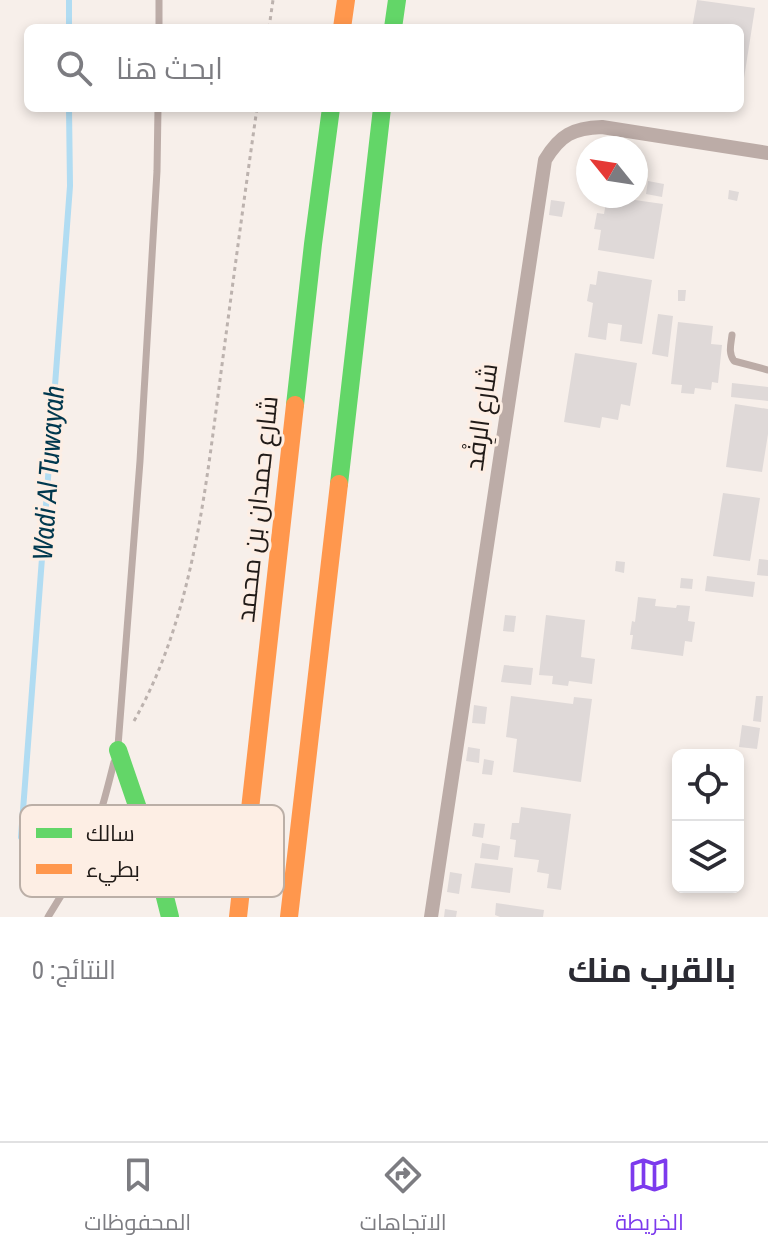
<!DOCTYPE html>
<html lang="ar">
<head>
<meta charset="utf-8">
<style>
  :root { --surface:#fff; --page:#f7f7f7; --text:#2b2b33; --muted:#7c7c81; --line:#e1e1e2; --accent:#7c3aed }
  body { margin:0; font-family:"Archivo Narrow",Cairo,sans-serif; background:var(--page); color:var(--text); direction:rtl }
  .controls { position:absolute; right:24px; bottom:24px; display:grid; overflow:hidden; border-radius:12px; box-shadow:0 4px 12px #0003 }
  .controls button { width:72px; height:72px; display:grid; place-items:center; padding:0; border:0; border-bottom:2px solid var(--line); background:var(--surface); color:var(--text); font:40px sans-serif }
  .compass { position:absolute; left:576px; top:136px; width:72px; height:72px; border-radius:50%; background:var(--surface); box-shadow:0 4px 12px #0003; rotate:300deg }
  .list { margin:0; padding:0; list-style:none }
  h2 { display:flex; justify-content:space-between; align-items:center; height:104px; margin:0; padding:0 32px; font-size:34px }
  h2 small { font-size:26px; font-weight:400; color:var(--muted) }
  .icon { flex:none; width:44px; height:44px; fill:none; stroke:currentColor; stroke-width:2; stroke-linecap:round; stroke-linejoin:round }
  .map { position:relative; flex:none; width:768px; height:917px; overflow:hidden; direction:ltr }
  .search { position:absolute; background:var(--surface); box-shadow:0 4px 12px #0003; left:24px; right:24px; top:24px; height:88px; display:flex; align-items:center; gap:20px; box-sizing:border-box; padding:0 28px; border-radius:12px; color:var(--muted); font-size:30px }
  .sheet { height:224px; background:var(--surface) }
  nav { display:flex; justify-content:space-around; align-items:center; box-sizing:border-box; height:112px; border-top:2px solid var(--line); background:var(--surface); font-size:22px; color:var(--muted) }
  nav a { display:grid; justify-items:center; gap:4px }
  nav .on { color:var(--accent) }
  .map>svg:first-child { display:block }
</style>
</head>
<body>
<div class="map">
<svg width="768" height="917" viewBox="0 0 768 917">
  <rect width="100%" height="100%" fill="#f7efea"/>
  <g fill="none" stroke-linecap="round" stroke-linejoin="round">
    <path stroke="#b1dcf2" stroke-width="6" d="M69 0V28
      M21 837 70 186 69 108"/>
  </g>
  <path fill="#dfd9d8" d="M697 0 755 8 742 91H740V28H692Z
    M648 181 664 184 662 197 646 194Z
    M729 190 739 192 737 201 728 199Z
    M607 196 663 204 654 259 598 250 601 230 594 229 597 213 604 214Z
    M551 200 565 202 562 217 549 215Z
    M598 271 652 280 642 344 620 341 622 325 608 323 606 340 588 337 593 303 587 301 590 284 596 285Z
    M678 290H686L685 301H678Z
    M658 314 673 316 668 357 652 354Z
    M678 322 713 326 711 344 722 345 718 383 712 382 711 390 695 388 694 394 681 393 682 385 671 384Z
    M575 353 637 363 630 406 621 404 618 420 602 417 600 428 564 422Z
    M732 383 768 387V401L731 397Z
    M735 404 768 409V434L762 472 726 467Z
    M723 493 760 498 750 561 713 556Z
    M759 559 768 560V576L757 575Z
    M616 561 625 562 624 573 615 571Z
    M707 576 755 582 753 597 705 591Z
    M681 578 693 579 692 589 680 588Z
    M638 597 656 599 655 606 676 608 677 605 690 606 688 621 695 622 692 642 685 641 683 656 631 649 633 635H630L632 621 635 622Z
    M505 615 516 616 514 632 503 631Z
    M546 615 585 620 581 657 595 659 592 684 569 681 568 686 552 684 553 676 539 675Z
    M504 665 533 668 531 685 501 682Z
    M511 696 573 704 574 697 592 699 581 782 513 772 517 739 506 737Z
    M756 696H763L761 722 753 721Z
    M474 705 487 707 485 724 472 723Z
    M742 725 760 728 757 749 739 747Z
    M468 747 480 749 479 763 466 761Z
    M484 759 494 761 492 775 482 774Z
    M521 807 571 814 561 890 547 888 549 874 537 872 539 860 514 857 516 840 510 839 512 823H519Z
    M474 823 485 824 483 838 472 836Z
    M482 843 500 846 498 860 480 858Z
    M475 863 513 868 510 893 471 888Z
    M450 872 462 874 459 894 447 892Z
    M496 903 544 910 543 917H500L495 915Z
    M445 909 457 911 456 917H444Z"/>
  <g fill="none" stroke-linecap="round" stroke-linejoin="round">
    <path stroke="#bcb2ae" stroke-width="3" stroke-dasharray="4 4" stroke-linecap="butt" d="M269 28 273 0
      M134 721C192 619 205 494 220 380 232 289 244 199 257 108"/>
    <path stroke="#bcaca7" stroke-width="7" d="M159 28V0
      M732 335C731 344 728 353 734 361L768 370
      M118 746 140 461 157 171 158 108
      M48 917C62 894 77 871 88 846 100 819 107 790 114 762"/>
    <path stroke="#bcaca7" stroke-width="14" d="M431 917 545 160C560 135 573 128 602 127L768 153"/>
    <path stroke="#63d668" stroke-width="18" d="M393 28 397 0
      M295 405 313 244 331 108
      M339 484 382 108
      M118 750 156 861 170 917"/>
    <path stroke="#ff974d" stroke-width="18" d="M342 28 346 0
      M238 917 295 405
      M289 917 339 484"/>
  </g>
  <g text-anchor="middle" stroke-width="6" stroke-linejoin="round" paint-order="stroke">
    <g font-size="26" fill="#211b18" stroke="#fdeee4">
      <text transform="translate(481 417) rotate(-82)" y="9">شارع الرِفْد</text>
      <text transform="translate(257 509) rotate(-84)" y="9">شارع حمدان بن محمد</text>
    </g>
    <g font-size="28" font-style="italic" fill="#00384e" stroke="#fdeee4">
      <text transform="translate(48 473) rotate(-86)" y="10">Wadi Al Tuwayah</text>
    </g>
  </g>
  <rect x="20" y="805" width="264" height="92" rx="12" fill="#fdeee4" stroke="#bbafa7" stroke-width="2"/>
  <rect x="36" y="828" width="36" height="10" fill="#63d668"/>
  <rect x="36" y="864" width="36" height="10" fill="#ff974d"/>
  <g font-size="22" fill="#211b18">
    <text x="86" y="841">سالك</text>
    <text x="86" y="877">بطيء</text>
  </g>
</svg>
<div class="controls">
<button><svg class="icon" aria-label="locate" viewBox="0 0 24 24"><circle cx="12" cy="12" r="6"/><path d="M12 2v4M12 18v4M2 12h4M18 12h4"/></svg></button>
<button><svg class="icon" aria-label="layers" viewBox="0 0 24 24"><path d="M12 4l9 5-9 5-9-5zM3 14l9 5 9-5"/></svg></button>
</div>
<svg class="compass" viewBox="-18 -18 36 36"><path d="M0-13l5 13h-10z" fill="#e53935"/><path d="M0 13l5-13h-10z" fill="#7c7c81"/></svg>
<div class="search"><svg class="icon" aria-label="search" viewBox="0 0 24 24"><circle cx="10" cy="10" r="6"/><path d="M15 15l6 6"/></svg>ابحث هنا</div>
</div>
<section class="sheet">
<h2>بالقرب منك<small>النتائج: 0</small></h2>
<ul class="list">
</ul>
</section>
<nav>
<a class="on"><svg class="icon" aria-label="map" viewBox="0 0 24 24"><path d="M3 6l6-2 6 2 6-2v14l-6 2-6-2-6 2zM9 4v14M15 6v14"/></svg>الخريطة</a>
<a><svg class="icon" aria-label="directions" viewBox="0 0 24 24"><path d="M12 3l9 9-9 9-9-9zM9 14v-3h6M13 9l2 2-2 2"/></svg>الاتجاهات</a>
<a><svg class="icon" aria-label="saved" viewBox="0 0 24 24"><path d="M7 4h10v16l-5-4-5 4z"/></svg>المحفوظات</a>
</nav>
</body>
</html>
